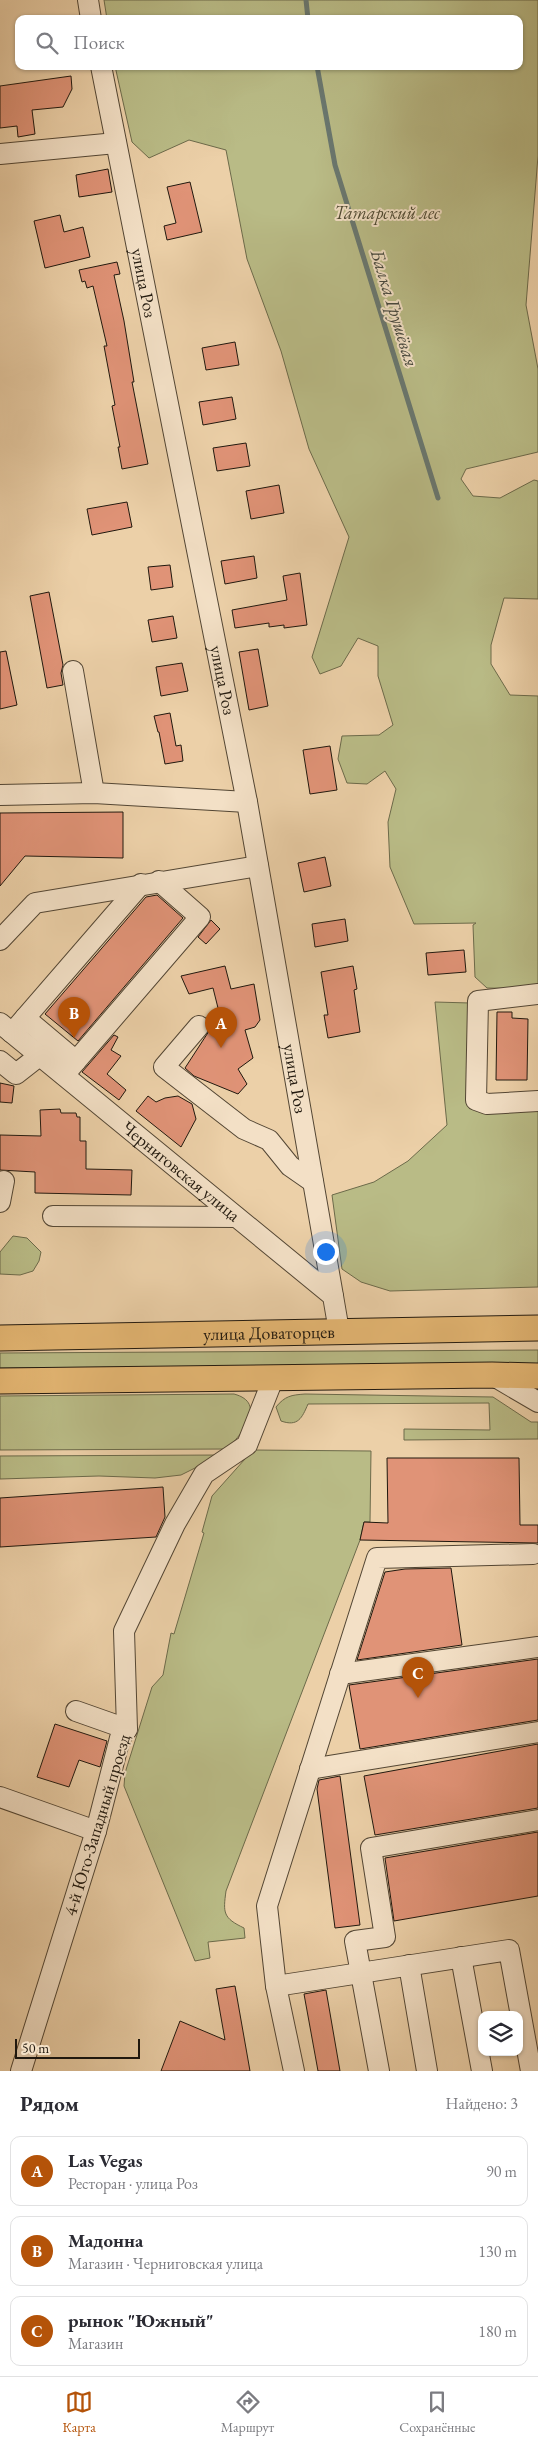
<!DOCTYPE html>
<html lang="ru">
<head>
<meta charset="utf-8">
<style>
  :root { --surface:#fff; --page:#f7f7f7; --text:#2b2b33; --muted:#7c7c81; --line:#e1e1e2; --accent:#b45309 }
  body { margin:0; font-family:"EB Garamond",serif; background:var(--page); color:var(--text) }
  .controls { position:absolute; right:15px; bottom:15px; display:grid; overflow:hidden; border-radius:10px; box-shadow:0 1px 4px #0004 }
  .controls button { width:45px; height:45px; display:grid; place-items:center; padding:0; border:0; border-bottom:1px solid var(--line); background:var(--surface); color:var(--text); font:25px sans-serif }
  .scale { position:absolute; left:15px; bottom:12px; width:125px; box-sizing:border-box; padding-left:5px; border:2px solid #20180e; border-top:0; font-size:14px; line-height:18px; white-space:nowrap; color:#20180e; -webkit-text-stroke:4px #f3e0c6; paint-order:stroke }
  .you { position:absolute; left:325px; top:1251px; width:18px; height:18px; margin:-12px; border:4px solid #fff; border-radius:50%; background:#1a73e8; box-shadow:0 0 0 8px #1a73e833 }
  .badge { display:grid; place-items:center; width:32px; height:32px; border-radius:50%; background:var(--accent); color:#fff; font-size:16px; font-weight:700 }
  .pin { position:absolute; translate:-50% -41px; filter:drop-shadow(0 1px 2px #0008) }
  .pin::after { content:''; position:absolute; top:26px; width:18px; height:15px; background:inherit; clip-path:polygon(0 0,100% 0,50% 100%) }
  .list { margin:0; padding:0; list-style:none }
  h2 { display:flex; justify-content:space-between; align-items:center; height:65px; margin:0; padding:0 20px; font-size:21px }
  h2 small { font-size:16px; font-weight:400; color:var(--muted) }
  .list li { display:grid; grid-template-columns:32px 1fr auto; gap:15px; align-items:center; box-sizing:border-box; height:70px; margin:0 10px 10px; padding:0 10px; border:1px solid var(--line); border-radius:10px }
  .list b { display:block; font-size:19px; white-space:nowrap }
  .list p { margin:0; font-size:16px; white-space:nowrap; color:var(--muted) }
  .list em { font-size:16px; font-style:normal; color:var(--muted) }
  .icon { flex:none; width:28px; height:28px; fill:none; stroke:currentColor; stroke-width:2; stroke-linecap:round; stroke-linejoin:round }
  .map { position:relative; flex:none; width:538px; height:2071px; overflow:hidden }
  .search { position:absolute; background:var(--surface); box-shadow:0 1px 4px #0004; left:15px; right:15px; top:15px; height:55px; display:flex; align-items:center; gap:12px; box-sizing:border-box; padding:0 18px; border-radius:10px; color:var(--muted); font-size:19px }
  .sheet { height:305px; background:var(--surface) }
  nav { display:flex; justify-content:space-around; align-items:center; box-sizing:border-box; height:70px; border-top:1px solid var(--line); background:var(--surface); font-size:14px; color:var(--muted) }
  nav a { display:grid; justify-items:center; gap:2px }
  nav .on { color:var(--accent) }
  .map>svg:first-child { display:block }
</style>
</head>
<body>
<div class="map">
<svg width="538" height="2071" viewBox="0 0 538 2071">
  <rect width="100%" height="100%" fill="#ecd0a8"/>
  <filter id="stains"><feTurbulence type="fractalNoise" baseFrequency=".004" numOctaves="4"/><feColorMatrix values="0 0 0 0 .2 0 0 0 0 .09 0 0 0 0 .02 0 0 0 .5 -.17"/></filter>
  <radialGradient id="worn" r=".72"><stop offset=".6" stop-color="#630" stop-opacity="0"/><stop offset="1" stop-color="#630" stop-opacity=".3"/></radialGradient>
  <path fill="#b9bb86" stroke="#6c6a4a" d="M104 0H538V156L526 305 538 369V452L466 469 461 479 473 496 500 498 534 480 538 481V599L504 598 491 645V664L510 695 538 696V989L487 988 475 977 473 925 476 923 414 924 390 867 388 822 396 789 385 771 367 784 347 783 338 759 342 736 379 735 393 725 378 676V646L358 638 341 666 320 674 312 657 349 537 309 449 281 351 247 259 226 150 189 140 149 158 132 142 115 66H519V19H107Z
    M435 1002 470 1003 468 1100 538 1106V1287L390 1291 361 1282 342 1269 332 1195 374 1182 408 1161 447 1125Z
    M13 1236 27 1238 41 1252 39 1261 33 1271 20 1275 0 1274V1252Z
    M538 1350V1364L0 1368V1353Z
    M234 1394C268 1403 241 1435 227 1449L0 1450V1396Z
    M305 1394 493 1397 531 1422H538V1439L404 1440V1429L490 1430 489 1403 308 1404C302 1418 298 1427 281 1421L276 1407C285 1396 291 1395 305 1394Z
    M253 1450 371 1451 370 1522H364L360 1540 226 1891C223 1913 223 1918 244 1928L245 1938 208 1942 210 1958 195 1961 124 1786 125 1773 152 1687 163 1675 171 1633 174 1634 204 1533 202 1532 212 1496Z
    M221 1455 181 1475 155 1478 99 1476 0 1479V1456Z"/>
  <g fill="none" stroke-linecap="round" stroke-linejoin="round">
    <path stroke="#69776f" stroke-width="5" d="M306 0 308 19
      M317 66 335 165 438 498"/>
  </g>
  <path fill="#e09377" stroke="#20180e" d="M71 76 72 89 63 107 32 110 35 134 18 137 17 126 0 128V86Z
    M108 169 112 192 79 197 76 175Z
    M190 182 202 232 167 240 164 226 176 223 167 187Z
    M60 215 64 232 83 227 90 257 45 268 34 221Z
    M117 262 120 274 114 275 124 321 134 382H132L148 464 122 469 118 447H120L112 406 115 405 104 346H107L93 286 87 288 85 281 82 282 79 270Z
    M235 342 239 365 206 370 202 348Z
    M232 397 236 419 203 425 199 402Z
    M246 443 250 466 217 471 213 448Z
    M279 485 284 513 251 519 246 491Z
    M127 502 132 527 92 535 87 509Z
    M254 556 257 578 225 584 221 561Z
    M170 565 173 587 151 590 148 567Z
    M300 573 307 625 284 628V625L269 627V623L235 628 232 610 287 600 283 576Z
    M49 592 63 665 61 673 63 685 47 688 30 596Z
    M173 616 177 638 152 642 148 620Z
    M258 649 268 706 249 710 239 652Z
    M6 651 17 705 0 709V652Z
    M182 663 188 691 161 696 156 667Z
    M170 713 176 746 181 745 183 761 165 764 159 732H158L154 716Z
    M330 746 337 790 310 794 303 750Z
    M123 812V858L25 856 0 886V813Z
    M325 857 331 886 304 892 298 863Z
    M157 895 183 918 78 1041 45 1014 146 897Z
    M345 919 348 941 315 947 312 924Z
    M211 920 220 929 206 944 198 937Z
    M464 950 466 972 428 975 426 953Z
    M225 966 231 989 254 984 260 1020 255 1027 245 1030 253 1058 238 1069 247 1084 238 1094 194 1076 185 1068 211 1028 222 1024 213 988 189 994 181 976Z
    M353 966 357 989 354 990 360 1032 328 1038 324 1015H328L321 972Z
    M497 1012H512V1018L528 1019 527 1080H496Z
    M114 1035 118 1037 111 1050 121 1056 107 1074 126 1090 119 1100 82 1072Z
    M0 1083 14 1086 12 1103 0 1102Z
    M148 1096 156 1102 165 1098 178 1096 192 1104 196 1119 181 1147 136 1111Z
    M60 1109 61 1113H76L77 1117H80V1141H86V1169L132 1170 131 1195 35 1193V1172L0 1170V1135L41 1136 40 1110Z
    M387 1458H519L520 1525H538V1543L360 1540 364 1522 388 1523Z
    M163 1487 165 1517 156 1537 0 1547V1498Z
    M451 1568 462 1645 357 1660 385 1572 405 1569Z
    M538 1659V1720L360 1749 349 1685Z
    M55 1724 107 1741 100 1767 79 1760 69 1787 37 1777Z
    M538 1744V1808L375 1835 364 1776Z
    M340 1776 360 1925 335 1928 317 1789 319 1780Z
    M538 1832V1896L394 1921 385 1858Z
    M235 1986 250 2071H161L180 2021 225 2040 216 1989Z
    M326 1990 340 2071H318L304 1994Z"/>
  <g fill="none" stroke-linecap="round" stroke-linejoin="round">
    <defs>
      <g id="minor">
        <path d="M88 0 91 19"/>
        <path id="s1" d="M101 66 247 802 333 1296"/>
        <path d="M0 154 116 143"/>
        <path d="M73 671 94 793"/>
        <path d="M0 795 94 793 247 802"/>
        <path d="M0 940 35 903 258 866"/>
        <path d="M538 994 478 1001 476 1100 487 1104 538 1101"/>
        <path d="M25 1018 76 1061"/>
        <path id="s2" d="M0 1023 333 1296 339 1331"/>
        <path d="M199 1026 164 1067 244 1129 269 1140 290 1166 313 1182"/>
        <path d="M12 1033 141 884"/>
        <path d="M0 1061 16 1074 39 1056"/>
        <path d="M64 1075 200 917 159 881"/>
        <path d="M0 1202 4 1181"/>
        <path d="M53 1216 236 1217"/>
        <path d="M492 1375 538 1402"/>
        <path d="M340 1674 538 1647"/>
        <path d="M76 1711 127 1729"/>
        <path d="M310 1769 538 1732"/>
        <path d="M0 1797 96 1831"/>
        <path d="M461 1957 482 2071"/>
        <path d="M409 1965 427 2071"/>
        <path d="M276 1986 267 1906 377 1558 533 1554"/>
        <path d="M21 2071 96 1831 120 1738 127 1729 124 1631 175 1524 204 1474 247 1445 273 1379"/>
        <path d="M294 2071 276 1986 509 1950 531 2071"/>
        <path d="M379 2071 355 1941 385 1937 371 1848 538 1820"/>
      </g>
      <g id="major">
        <path id="s3" d="M0 1338 538 1328"/>
        <path d="M0 1381 492 1375 538 1376"/>
      </g>
    </defs>
    <use href="#minor" stroke="#534634" stroke-width="22"/>
    <use href="#major" stroke="#20180e" stroke-width="27"/>
    <use href="#minor" stroke="#f3e0c6" stroke-width="20"/>
    <use href="#major" stroke="#e6b874" stroke-width="25"/>
  </g>
  <g text-anchor="middle" stroke-width="4" stroke-linejoin="round" paint-order="stroke">
    <g font-size="18" font-style="italic" fill="#4e4932" stroke="#f3e0c6">
      <text x="387" y="219">Татарский лес</text>
    </g>
    <g font-size="18" fill="#20180e" stroke="#f3e0c6">
      <text dy="6" stroke="none"><textPath href="#s1" startOffset="221">улица Роз</textPath></text>
      <text dy="6" stroke="none"><textPath href="#s1" startOffset="626">улица Роз</textPath></text>
      <text dy="6" stroke="none"><textPath href="#s1" startOffset="1031">улица Роз</textPath></text>
      <text dy="6" stroke="none"><textPath href="#s2" startOffset="234">Черниговская улица</textPath></text>
      <text dy="6" stroke="none"><textPath href="#s3" startOffset="269">улица Доваторцев</textPath></text>
      <text transform="translate(97 1825) rotate(-73)" y="6">4-й Юго-Западный проезд</text>
    </g>
    <g font-size="19" font-style="italic" fill="#45473e" stroke="#f3e0c6">
      <text transform="translate(395 308) rotate(73)" y="7">Балка Грушёвая</text>
    </g>
  </g>
  <rect width="100%" height="100%" filter="url(#stains)"/>
  <rect width="100%" height="100%" fill="url(#worn)"/>
</svg>
<div class="controls">
<button><svg class="icon" aria-label="layers" viewBox="0 0 24 24"><path d="M12 4l9 5-9 5-9-5zM3 14l9 5 9-5"/></svg></button>
</div>
<div class="scale">50 m</div>
<div class="you"></div>
<div class="pin badge" style="left:221px;top:1048px">A</div>
<div class="pin badge" style="left:74px;top:1038px">B</div>
<div class="pin badge" style="left:418px;top:1698px">C</div>
<div class="search"><svg class="icon" aria-label="search" viewBox="0 0 24 24"><circle cx="10" cy="10" r="6"/><path d="M15 15l6 6"/></svg>Поиск</div>
</div>
<section class="sheet">
<h2>Рядом<small>Найдено: 3</small></h2>
<ul class="list">
<li><span class="badge">A</span><div><b>Las Vegas</b><p>Ресторан · улица Роз</p></div><em>90 m</em></li>
<li><span class="badge">B</span><div><b>Мадонна</b><p>Магазин · Черниговская улица</p></div><em>130 m</em></li>
<li><span class="badge">C</span><div><b>рынок &quot;Южный&quot;</b><p>Магазин</p></div><em>180 m</em></li>
</ul>
</section>
<nav>
<a class="on"><svg class="icon" aria-label="map" viewBox="0 0 24 24"><path d="M3 6l6-2 6 2 6-2v14l-6 2-6-2-6 2zM9 4v14M15 6v14"/></svg>Карта</a>
<a><svg class="icon" aria-label="directions" viewBox="0 0 24 24"><path d="M12 3l9 9-9 9-9-9zM9 14v-3h6M13 9l2 2-2 2"/></svg>Маршрут</a>
<a><svg class="icon" aria-label="saved" viewBox="0 0 24 24"><path d="M7 4h10v16l-5-4-5 4z"/></svg>Сохранённые</a>
</nav>
</body>
</html>
